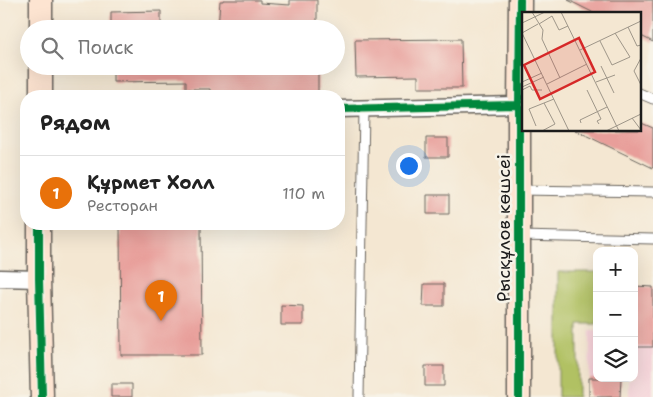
<!DOCTYPE html>
<html lang="ru">
<head>
<meta charset="utf-8">
<style>
  :root { --surface:#fff; --page:#f6f6f6; --text:#222; --muted:#767676; --line:#e0e0e0; --accent:#0f766e }
  body { margin:0; font-family:"Shantell Sans",sans-serif; background:var(--page); color:var(--text) }
  .controls { position:absolute; right:15px; bottom:15px; display:grid; overflow:hidden; border-radius:10px; box-shadow:0 5px 20px #0002 }
  .controls button { width:45px; height:45px; display:grid; place-items:center; padding:0; border:0; border-bottom:1px solid var(--line); background:var(--surface); color:var(--text); font:25px sans-serif }
  .you { position:absolute; left:408px; top:165px; width:18px; height:18px; margin:-12px; border:4px solid #fff; border-radius:50%; background:#1a73e8; box-shadow:0 0 0 8px #1a73e833 }
  .badge { display:grid; place-items:center; width:32px; height:32px; border-radius:50%; background:var(--accent); color:#fff; font-size:16px; font-weight:700 }
  .pin { position:absolute; translate:-50% -41px; filter:drop-shadow(0 1px 2px #0008) }
  .pin::after { content:''; position:absolute; top:26px; width:18px; height:15px; background:inherit; clip-path:polygon(0 0,100% 0,50% 100%) }
  .list { margin:0; padding:0; list-style:none }
  h2 { display:flex; justify-content:space-between; align-items:center; height:65px; margin:0; padding:0 20px; font-size:21px }
  h2 small { font-size:16px; font-weight:400; color:var(--muted) }
  .list li { display:grid; grid-template-columns:32px 1fr auto; gap:15px; align-items:center; box-sizing:border-box; height:75px; padding:0 20px; border-top:1px solid var(--line) }
  .list b { display:block; font-size:19px; white-space:nowrap }
  .list p { margin:0; font-size:16px; white-space:nowrap; color:var(--muted) }
  .list em { font-size:16px; font-style:normal; color:var(--muted) }
  .icon { flex:none; width:28px; height:28px; fill:none; stroke:currentColor; stroke-width:2; stroke-linecap:round; stroke-linejoin:round }
  .map { position:relative; flex:none; width:653px; height:397px; overflow:hidden }
  .search { position:absolute; background:var(--surface); box-shadow:0 5px 20px #0002; left:20px; top:20px; width:325px; height:55px; display:flex; align-items:center; gap:12px; box-sizing:border-box; padding:0 18px; border-radius:28px; color:var(--muted); font-size:19px }
  .panel { position:absolute; background:var(--surface); box-shadow:0 5px 20px #0002; left:20px; top:90px; width:325px; height:140px; border-radius:20px }
  .map>svg:first-child { display:block }
</style>
</head>
<body>
<div class="map">
<svg width="653" height="397" viewBox="0 0 653 397">
  <rect width="100%" height="100%" fill="#f7f3e8"/>
  <filter id="ink" filterUnits="userSpaceOnUse"><feTurbulence type="fractalNoise" baseFrequency=".02" numOctaves="2"/><feDisplacementMap in="SourceGraphic" scale="10" xChannelSelector="R" yChannelSelector="G"/><feConvolveMatrix kernelMatrix="1 2 1 2 8 2 1 2 1" color-interpolation-filters="sRGB"/></filter>
  <filter id="wash" filterUnits="userSpaceOnUse"><feTurbulence type="fractalNoise" baseFrequency=".0096" numOctaves="4" result="noise"/><feDisplacementMap in="SourceGraphic" scale="20" xChannelSelector="R" yChannelSelector="G"/><feGaussianBlur stdDeviation="1.12" result="paint"/><feColorMatrix in="noise" values="0 0 0 0 0 0 0 0 0 0 0 0 0 0 0 0 0 1.4 0 .05"/><feComposite in="paint" operator="in"/></filter>
  <g filter="url(#wash)">
    <rect width="100%" height="100%" fill="#f4e7d2"/>
    <path fill="#f6cfd8" d="M634 286 653 287V397H629V378H634Z
      M590 331H597V378H621L620 397H589Z"/>
    <path fill="#b1c164" stroke="#666e40" d="M558 272H597V324H578V397H558Z"/>
    <g id="blocks">
      <path fill="#e89e9a" d="M223 0H260V3L290 5V0H317V29H218L220 1H223Z
        M568 0H653V42L639 35V14H596Z
        M161 11V29H111V12Z
        M461 39 462 88H418V76L356 77 355 40Z
        M113 66H318V96H210V89H186V81L113 82Z
        M639 122 653 128V168L575 130H639Z
        M426 138H448V157H426Z
        M427 195H449V214H427Z
        M120 224H201L202 355H121Z
        M424 284H444V306H423Z
        M634 286 653 287V347H634Z
        M281 305 303 306V325H281Z
        M425 366H444V386H425Z
        M589 378H621L620 397H589Z
        M111 384H132V397H111Z"/>
    </g>
  </g>
  <g filter="url(#ink)">
    <use href="#blocks" fill-opacity="0" stroke="#68635c" stroke-width="1"/>
    <g fill="none" stroke-linecap="round" stroke-linejoin="round">
      <defs>
        <path id="lane" d="M639 93 653 99
          M519 190 653 192
          M519 236 653 239
          M359 397 364 109"/>
        <path id="street" d="M339 109 519 105
          M0 278 39 279"/>
        <path id="secondary" d="M41 29V0
          M41 96V66
          M39 224V279L42 397
          M519 397V105L520 0"/>
      </defs>
      <use href="#lane" stroke="#68635c" stroke-width="11"/>
      <use href="#street" stroke="#68635c" stroke-width="19"/>
      <use href="#secondary" stroke="#68635c" stroke-width="25"/>
      <use href="#lane" stroke="#fff" stroke-width="9"/>
      <use href="#street" stroke="#fff" stroke-width="16"/>
      <use href="#secondary" stroke="#fde4d1" stroke-width="22"/>
      <defs>
        <path id="cycleway" d="M339 109 519 105
          M39 224V279L42 397
          M519 397V105L520 0"/>
      </defs>
      <use href="#cycleway" stroke="#f7f3e8" stroke-width="11"/>
      <use href="#cycleway" stroke="#00873e" stroke-width="8"/>
    </g>
  </g>
  <g text-anchor="middle" stroke-width="5" stroke-linejoin="round" paint-order="stroke">
    <g font-size="18" fill="#1c1c1c" stroke="#f7f3e8">
      <text transform="translate(504 228) rotate(-90)" y="6">Рысқұлов көшсеі</text>
    </g>
  </g>
  <g transform="translate(522 12)">
    <rect width="119" height="119" fill="#f4e7d2"/>
    <path fill="none" stroke="#9e9689" stroke-width="1" d="M10 0 21 18 20 27 38 66M39 0 97 119M0 11 23 0M16 12 0 21 47 119M17 12 30 4 37 18 46 14M106 15 115 34 119 33M78 29 90 53 108 45 93 21M58 38 119 9M119 46 112 59 119 73M79 54 92 81M0 70 20 61M74 70 93 63M25 72 65 52M0 75 22 65M0 78 8 74 10 78H20M65 78 79 107 75 109 77 112M110 106 119 118M59 111 58 108 85 95M14 114 7 97 22 91M20 119 33 112 22 91 32 87M84 119 119 102"/>
    <path fill="#d62828" fill-opacity="0.15" stroke="#d62828" stroke-width="2.5" d="M57 26 73 60 18 87 2 53Z"/>
    <rect width="119" height="119" fill="none" stroke="#1c1c1c" stroke-width="2.5"/>
  </g>
</svg>
<div class="controls">
<button>+</button>
<button>−</button>
<button><svg class="icon" aria-label="layers" viewBox="0 0 24 24"><path d="M12 4l9 5-9 5-9-5zM3 14l9 5 9-5"/></svg></button>
</div>
<div class="you"></div>
<div class="pin badge" style="left:161px;top:321px;background:#e8710a">1</div>
<div class="search"><svg class="icon" aria-label="search" viewBox="0 0 24 24"><circle cx="10" cy="10" r="6"/><path d="M15 15l6 6"/></svg>Поиск</div>
<section class="panel">
<h2>Рядом<small></small></h2>
<ul class="list">
<li><span class="badge" style="background:#e8710a">1</span><div><b>Құрмет Холл</b><p>Ресторан</p></div><em>110 m</em></li>
</ul>
</section>
</div>
</body>
</html>
